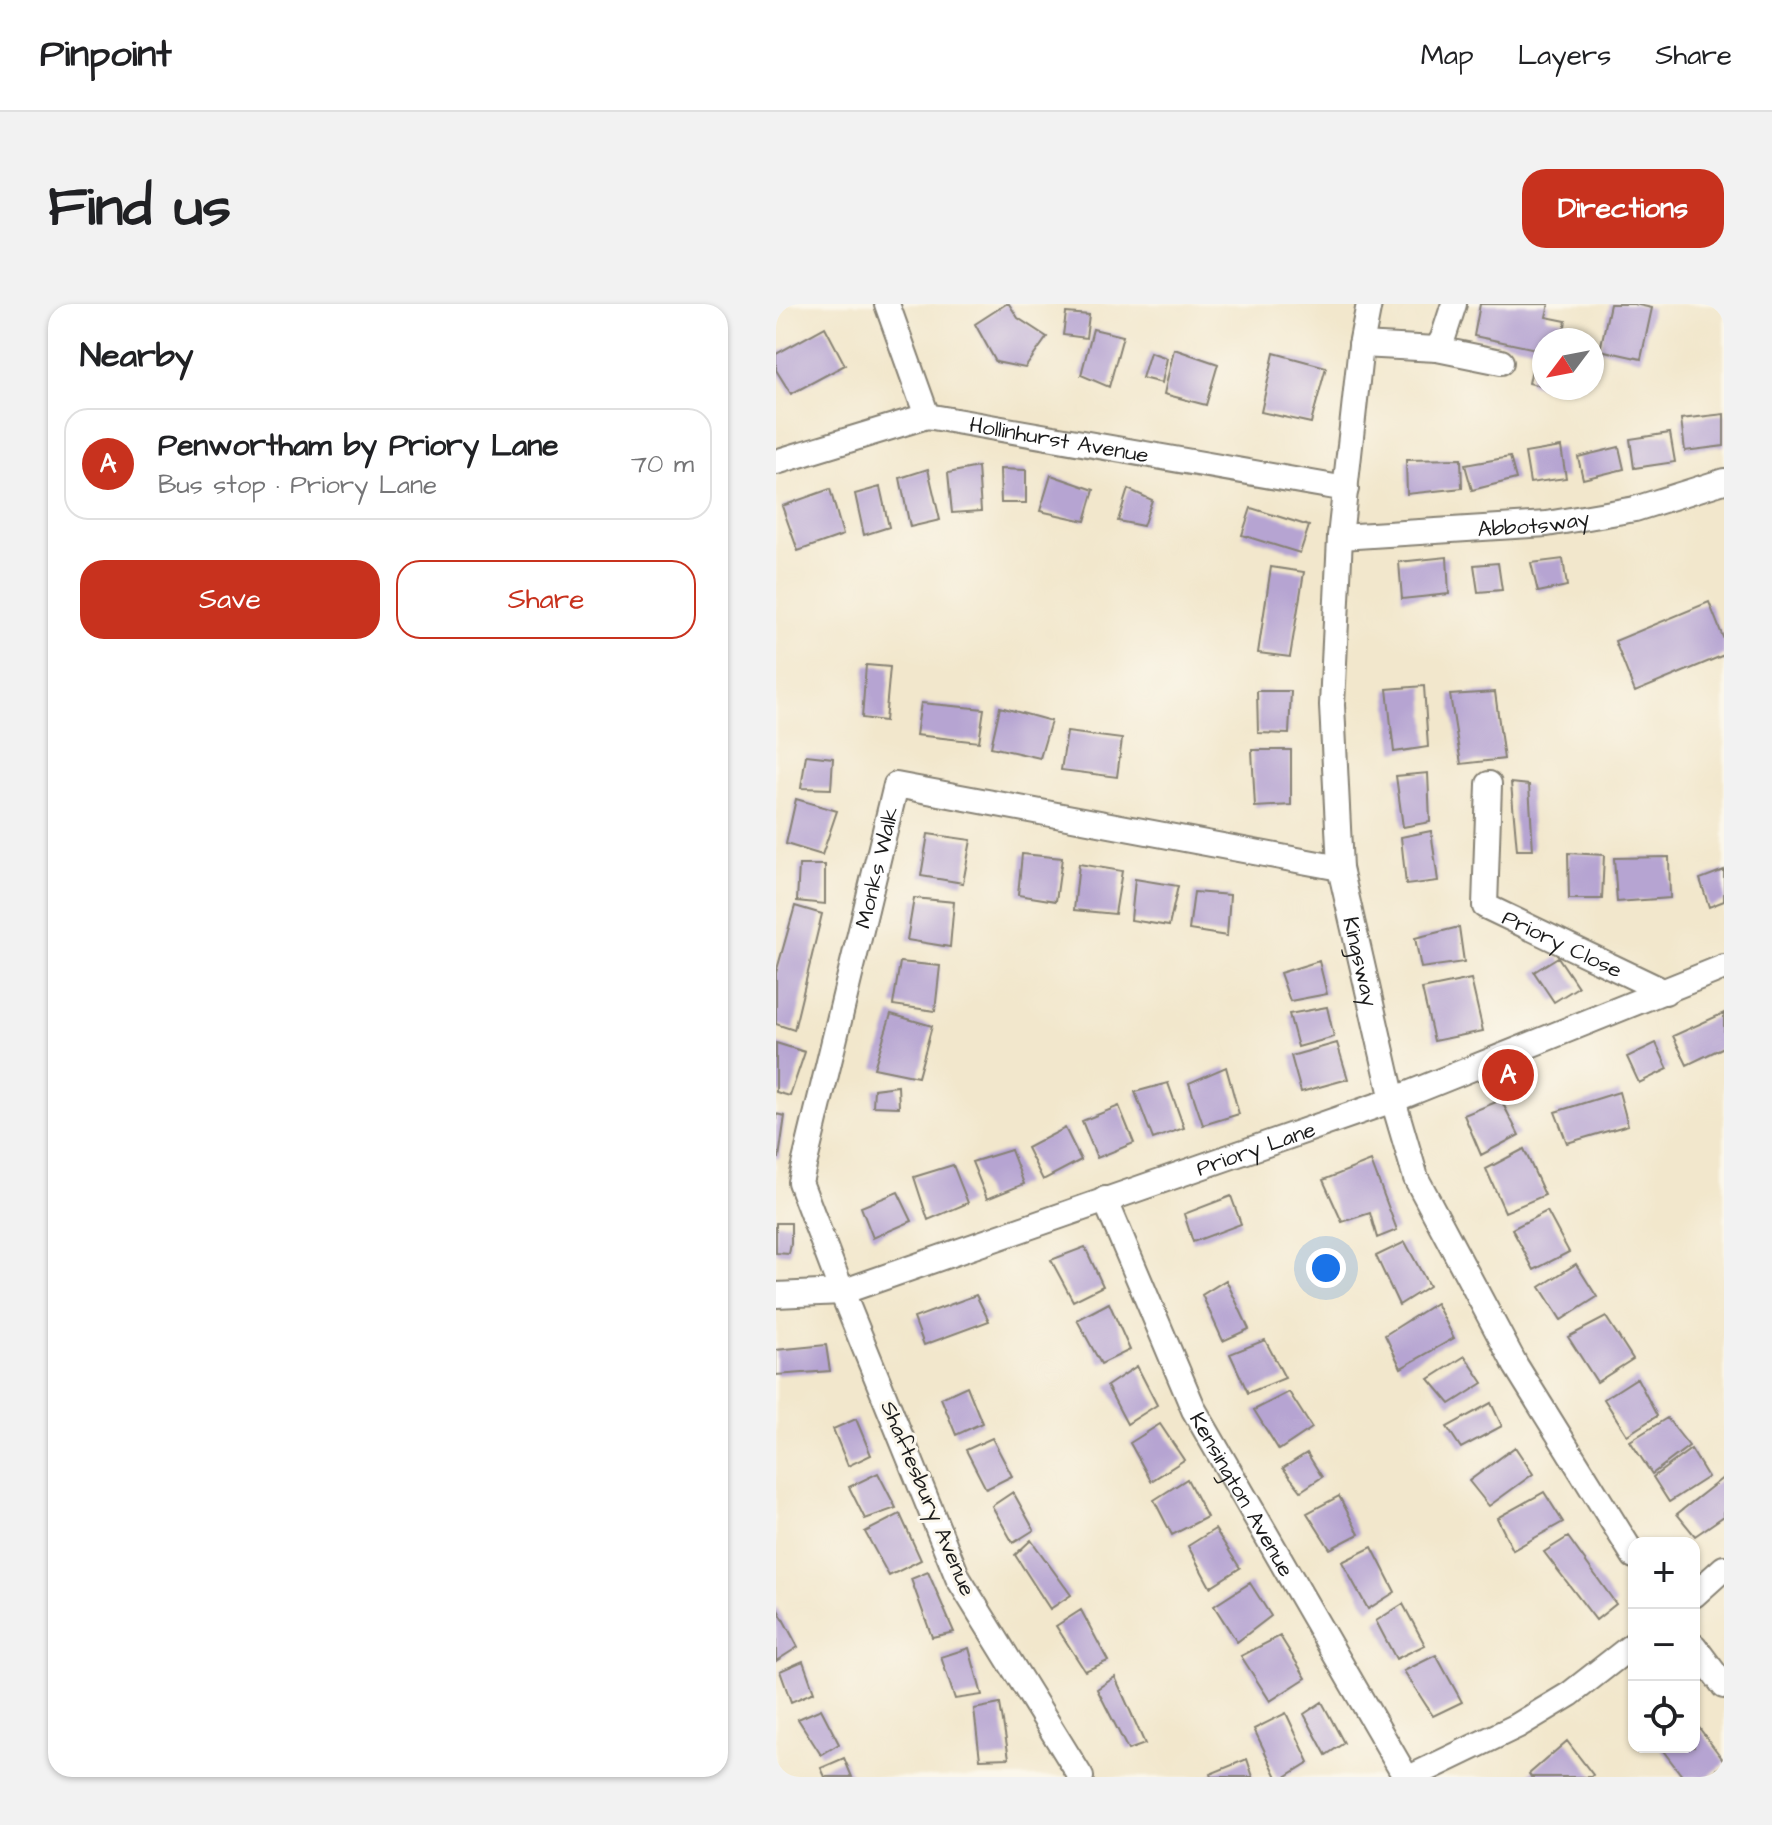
<!DOCTYPE html>
<html lang="en">
<head>
<meta charset="utf-8">
<style>
  :root { --surface:#fff; --page:#f2f2f2; --text:#202124; --muted:#757577; --line:#e0e0e0; --accent:#c8321e }
  body { margin:0; font-family:"Architects Daughter",sans-serif; background:var(--page); color:var(--text) }
  .controls { position:absolute; right:24px; bottom:24px; display:grid; overflow:hidden; border-radius:16px; box-shadow:0 2px 6px #0004 }
  .controls button { width:72px; height:72px; display:grid; place-items:center; padding:0; border:0; border-bottom:2px solid var(--line); background:var(--surface); color:var(--text); font:40px sans-serif }
  .compass { position:absolute; left:756px; top:24px; width:72px; height:72px; border-radius:50%; background:var(--surface); box-shadow:0 2px 6px #0004; rotate:238deg }
  .you { position:absolute; left:550px; top:964px; width:28px; height:28px; margin:-20px; border:6px solid #fff; border-radius:50%; background:#1a73e8; box-shadow:0 0 0 12px #1a73e833 }
  .badge { display:grid; place-items:center; width:52px; height:52px; border-radius:50%; background:var(--accent); color:#fff; font-size:26px; font-weight:700 }
  .pin { position:absolute; translate:-50% -50%; border:4px solid #fff; box-shadow:0 2px 8px #0006 }
  .list { margin:0; padding:0; list-style:none }
  h2 { display:flex; justify-content:space-between; align-items:center; height:104px; margin:0; padding:0 32px; font-size:34px }
  h2 small { font-size:26px; font-weight:400; color:var(--muted) }
  .list li { display:grid; grid-template-columns:52px 1fr auto; gap:24px; align-items:center; box-sizing:border-box; height:112px; margin:0 16px 16px; padding:0 16px; border:2px solid var(--line); border-radius:24px }
  .list b { display:block; font-size:30px; white-space:nowrap }
  .list p { margin:0; font-size:26px; white-space:nowrap; color:var(--muted) }
  .list em { font-size:26px; font-style:normal; color:var(--muted) }
  .actions { display:flex; gap:16px; padding:24px 32px }
  .actions a { flex:1; padding:18px 0; border:2px solid var(--accent); border-radius:24px; text-align:center; font-size:28px; color:var(--accent) }
  .actions .main { background:var(--accent); color:#fff }
  .icon { flex:none; width:44px; height:44px; fill:none; stroke:currentColor; stroke-width:2; stroke-linecap:round; stroke-linejoin:round }
  .map { position:relative; flex:none; width:948px; height:1473px; overflow:hidden; border-radius:24px }
  header { display:flex; align-items:center; gap:48px; box-sizing:border-box; height:112px; padding:0 40px; background:var(--surface); border-bottom:2px solid var(--line) }
  header strong { font-size:38px }
  nav { display:flex; gap:44px; margin-inline-start:auto; font-size:28px }
  .intro { display:flex; align-items:center; justify-content:space-between; box-sizing:border-box; height:192px; padding:0 48px }
  h1 { margin:0; font-size:56px }
  .button { padding:20px 36px; border-radius:24px; background:var(--accent); color:#fff; font-size:28px; font-weight:700 }
  main { display:flex; gap:48px; padding:0 48px }
  aside { flex:1; background:var(--surface); border-radius:24px; box-shadow:0 2px 6px #0004 }
  .map>svg:first-child { display:block }
</style>
</head>
<body>
<header>
<strong>Pinpoint</strong>
<nav><a>Map</a><a>Layers</a><a>Share</a></nav>
</header>
<div class="intro"><h1>Find us</h1><a class="button">Directions</a></div>
<main>
<aside>
<h2>Nearby<small></small></h2>
<ul class="list">
<li><span class="badge">A</span><div><b>Penwortham by Priory Lane</b><p>Bus stop · Priory Lane</p></div><em>70 m</em></li>
</ul>
<div class="actions"><a class="main">Save</a><a>Share</a></div>
</aside>
<div class="map">
<svg width="948" height="1473" viewBox="0 0 948 1473">
  <rect width="100%" height="100%" fill="#fbf7ec"/>
  <filter id="ink" filterUnits="userSpaceOnUse"><feTurbulence type="fractalNoise" baseFrequency=".0125" numOctaves="2"/><feDisplacementMap in="SourceGraphic" scale="16" xChannelSelector="R" yChannelSelector="G"/><feConvolveMatrix kernelMatrix="1 2 1 2 8 2 1 2 1" color-interpolation-filters="sRGB"/></filter>
  <filter id="wash" filterUnits="userSpaceOnUse"><feTurbulence type="fractalNoise" baseFrequency=".006" numOctaves="4" result="noise"/><feDisplacementMap in="SourceGraphic" scale="32" xChannelSelector="R" yChannelSelector="G"/><feGaussianBlur stdDeviation="1.8" result="paint"/><feColorMatrix in="noise" values="0 0 0 0 0 0 0 0 0 0 0 0 0 0 0 0 0 1.4 0 .05"/><feComposite in="paint" operator="in"/></filter>
  <g filter="url(#wash)">
    <rect width="100%" height="100%" fill="#f2e7cc"/>
    <g id="blocks">
      <path fill="#b6a4d2" d="M230 0H233L242 14 271 33 249 64 220 58 199 20Z
        M704 0H773L770 13 790 17 786 36H768V83L753 79 760 45 698 32Z
        M834 0H858L876 4 865 55 824 46Z
        M290 9 313 11 310 34 287 31Z
        M49 23 69 61 15 90 0 66V50Z
        M317 25 347 32 333 83 305 71Z
        M398 45 442 60 430 101 388 90Z
        M374 48 391 54 386 79 366 74Z
        M498 49 550 63 535 119 485 108Z
        M948 110V142L909 147 905 115Z
        M894 129 899 158 858 164 854 135Z
        M785 143 790 174 754 179 749 149Z
        M843 143 848 165 807 175 802 153Z
        M734 153 740 175 696 186 689 161Z
        M685 155 686 184 631 190 630 156Z
        M202 163 205 207 176 209 172 169Z
        M152 165 164 216 134 223 124 174Z
        M224 165 250 166V199H225Z
        M275 171 318 186 309 217 264 207Z
        M104 183 113 223 88 231 79 190Z
        M54 185 67 231 22 247 6 202Z
        M352 185 376 196 367 222 342 217Z
        M475 204 533 222 524 249 466 231Z
        M671 253 673 290 626 295 623 258Z
        M787 255 791 282 762 288 755 259Z
        M722 259 726 286 702 288 698 261Z
        M495 263 528 268 514 353 482 349Z
        M933 298 948 336V351L859 388 839 337Z
        M90 361 114 363 109 417 86 414Z
        M648 382 652 443 618 448 611 385Z
        M481 387H515L513 430 482 429Z
        M719 388 728 455 685 460 674 391Z
        M145 399 208 405 203 438 140 431Z
        M224 403 275 417 264 454 215 443Z
        M291 428 346 435 341 473 285 466Z
        M476 446H515V501L479 503Z
        M30 451 57 454 55 485 25 484Z
        M652 469 654 518 627 523 620 472Z
        M735 479 753 481 757 546H741Z
        M20 495 61 507 46 551 10 540Z
        M655 527 662 577 630 581 625 533Z
        M152 530 195 536 187 579 145 572Z
        M792 549 828 551 826 595H793Z
        M246 550 286 554 280 597 242 591Z
        M893 553 894 594 841 598 838 554Z
        M303 560 346 567 339 610 298 606Z
        M23 561H49V600L21 597Z
        M948 566V597L933 603 924 575Z
        M359 575 402 582 393 622 355 616Z
        M418 588 454 591 451 632 413 626Z
        M138 594 178 598 174 643 131 636Z
        M19 602 46 610 18 726 0 720V669Z
        M683 623 688 658 645 664 639 634Z
        M782 653 802 683 778 698 758 668Z
        M543 657 551 690 514 697 504 669Z
        M124 658 164 662 159 707 117 701Z
        M695 675 707 727 658 737 646 685Z
        M551 703 558 733 522 743 513 710Z
        M948 709V743L911 761 897 732Z
        M115 710 156 722 142 773 98 764Z
        M0 739 29 748 14 792 0 788Z
        M561 739 572 775 525 788 515 752Z
        M880 739 892 765 863 779 851 753Z
        M450 763 463 810 427 821 413 779Z
        M392 779 408 824 377 835 359 788Z
        M122 782 123 803 97 802 98 785Z
        M843 788 852 821 791 839 779 808Z
        M725 796 743 831 705 851 688 811Z
        M343 802 358 839 321 854 306 817Z
        M0 810 9 812 3 854H0Z
        M289 824 305 856 267 876 251 844Z
        M748 845 769 891 729 908 710 865Z
        M235 846 248 880 211 895 196 858Z
        M595 857 621 926 601 934 594 909 566 918 547 876Z
        M177 861 192 899 152 916 138 873Z
        M122 888 136 917 97 934 85 903Z
        M455 892 465 920 417 938 408 910Z
        M771 907 793 948 758 966 736 925Z
        M0 919H15V940L13 950 0 949Z
        M629 938 653 982 623 1001 600 952Z
        M309 943 327 982 297 997 275 956Z
        M800 960 821 993 785 1016 764 983Z
        M450 976 473 1025 447 1037 426 991Z
        M200 991 213 1017 148 1041 138 1014Z
        M333 999 354 1046 325 1060 301 1016Z
        M660 999 678 1034 625 1064 609 1031Z
        M830 1013 857 1055 821 1078 792 1033Z
        M489 1036 509 1074 472 1089 454 1050Z
        M50 1041 54 1067 0 1071V1046Z
        M689 1052 707 1079 674 1100 653 1075Z
        M361 1062 381 1101 351 1120 331 1082Z
        M861 1074 881 1112 851 1131 828 1095Z
        M191 1082 206 1119 180 1131 165 1094Z
        M513 1088 536 1124 503 1146 478 1106Z
        M715 1099 726 1122 685 1144 671 1123Z
        M891 1114 913 1142 876 1170 854 1137Z
        M80 1115 95 1151 72 1162 57 1125Z
        M384 1120 408 1156 375 1177 354 1139Z
        M216 1134 236 1172 210 1185 190 1146Z
        M739 1143 757 1170 713 1202 693 1177Z
        M915 1145 932 1173 893 1198 877 1173Z
        M531 1149 546 1173 525 1187 507 1164Z
        M102 1169 120 1204 89 1215 73 1183Z
        M948 1173V1212L919 1232 901 1210Z
        M411 1175 431 1213 396 1231 378 1196Z
        M237 1188 258 1226 237 1239 216 1202Z
        M768 1188 787 1218 737 1246 721 1214Z
        M563 1192 583 1230 554 1245 531 1209Z
        M124 1210 145 1256 113 1272 89 1228Z
        M439 1225 464 1264 434 1283 412 1242Z
        M792 1233 840 1300 820 1316 768 1248Z
        M255 1236 295 1291 274 1305 239 1251Z
        M596 1243 619 1288 592 1305 566 1258Z
        M152 1268 178 1328 156 1333 135 1275Z
        M474 1279 495 1312 461 1338 438 1302Z
        M627 1300 649 1341 620 1355 600 1317Z
        M0 1302 22 1343 0 1357Z
        M305 1306 332 1357 309 1367 280 1322Z
        M504 1332 530 1374 494 1397 465 1352Z
        M193 1344 206 1391 179 1395 165 1353Z
        M660 1351 686 1398 657 1412 628 1367Z
        M27 1357 38 1388 15 1398 4 1367Z
        M339 1373 369 1440 352 1446 321 1385Z
        M546 1398 568 1439 550 1451 528 1410Z
        M224 1400 233 1454 204 1455 198 1405Z
        M45 1405 63 1440 45 1451 22 1415Z
        M510 1409 533 1458 509 1473H501L478 1425Z
        M921 1421 948 1457V1460L931 1473H907L885 1444 918 1443V1423Z
        M791 1437 817 1471 815 1473H755L753 1470Z
        M68 1454 76 1473H49L45 1464Z
        M471 1455 477 1473H435L434 1470Z"/>
    </g>
  </g>
  <g filter="url(#ink)">
    <use href="#blocks" fill-opacity="0" stroke="#878274" stroke-width="2"/>
    <g fill="none" stroke-linecap="round" stroke-linejoin="round">
      <defs>
        <g id="minor">
          <path d="M111 0 151 112"/>
          <path id="s1" d="M593 0 585 41 564 233 556 401 564 564 617 796 640 874 740 1062 858 1252"/>
          <path d="M585 41 661 45 667 34 678 0"/>
          <path d="M661 45 725 58"/>
          <path id="s2" d="M0 158 151 112 570 185"/>
          <path id="s3" d="M564 233 771 220 859 205 948 177"/>
          <path id="s4" d="M713 480 709 602 889 688"/>
          <path id="s5" d="M329 895 418 1106 630 1473"/>
          <path id="s6" d="M0 991 66 988 617 796 948 663"/>
          <path d="M918 1291 948 1264"/>
          <path d="M918 1342 948 1382"/>
          <path id="s7" d="M305 1473 182 1274 66 988 24 878 120 481 564 564"/>
          <path d="M635 1473 741 1422 794 1390 858 1340"/>
        </g>
      </defs>
      <use href="#minor" stroke="#878274" stroke-width="28"/>
      <use href="#minor" stroke="#fff" stroke-width="24"/>
    </g>
  </g>
  <g text-anchor="middle" stroke-width="6" stroke-linejoin="round" paint-order="stroke">
    <g font-size="22" fill="#1c1c1c" stroke="#fbf7ec">
      <text dy="8" stroke="none"><textPath href="#s2" startOffset="292">Hollinhurst Avenue</textPath></text>
      <text dy="8" stroke="none"><textPath href="#s3" startOffset="194">Abbotsway</textPath></text>
      <text dy="8" stroke="none"><textPath href="#s7" startOffset="984">Monks Walk</textPath></text>
      <text dy="8" stroke="none"><textPath href="#s4" startOffset="208">Priory Close</textPath></text>
      <text dy="8" stroke="none"><textPath href="#s1" startOffset="662">Kingsway</textPath></text>
      <text dy="8" stroke="none"><textPath href="#s6" startOffset="504">Priory Lane</textPath></text>
      <text dy="8" stroke="none"><textPath href="#s5" startOffset="326">Kensington Avenue</textPath></text>
      <text transform="translate(153 1194) rotate(67)" y="8">Shaftesbury Avenue</text>
    </g>
  </g>
</svg>
<div class="controls">
<button>+</button>
<button>−</button>
<button><svg class="icon" aria-label="locate" viewBox="0 0 24 24"><circle cx="12" cy="12" r="6"/><path d="M12 2v4M12 18v4M2 12h4M18 12h4"/></svg></button>
</div>
<svg class="compass" viewBox="-18 -18 36 36"><path d="M0-13l5 13h-10z" fill="#e53935"/><path d="M0 13l5-13h-10z" fill="#757577"/></svg>
<div class="you"></div>
<div class="pin badge" style="left:732px;top:771px">A</div>
</div>
</main>
</body>
</html>
